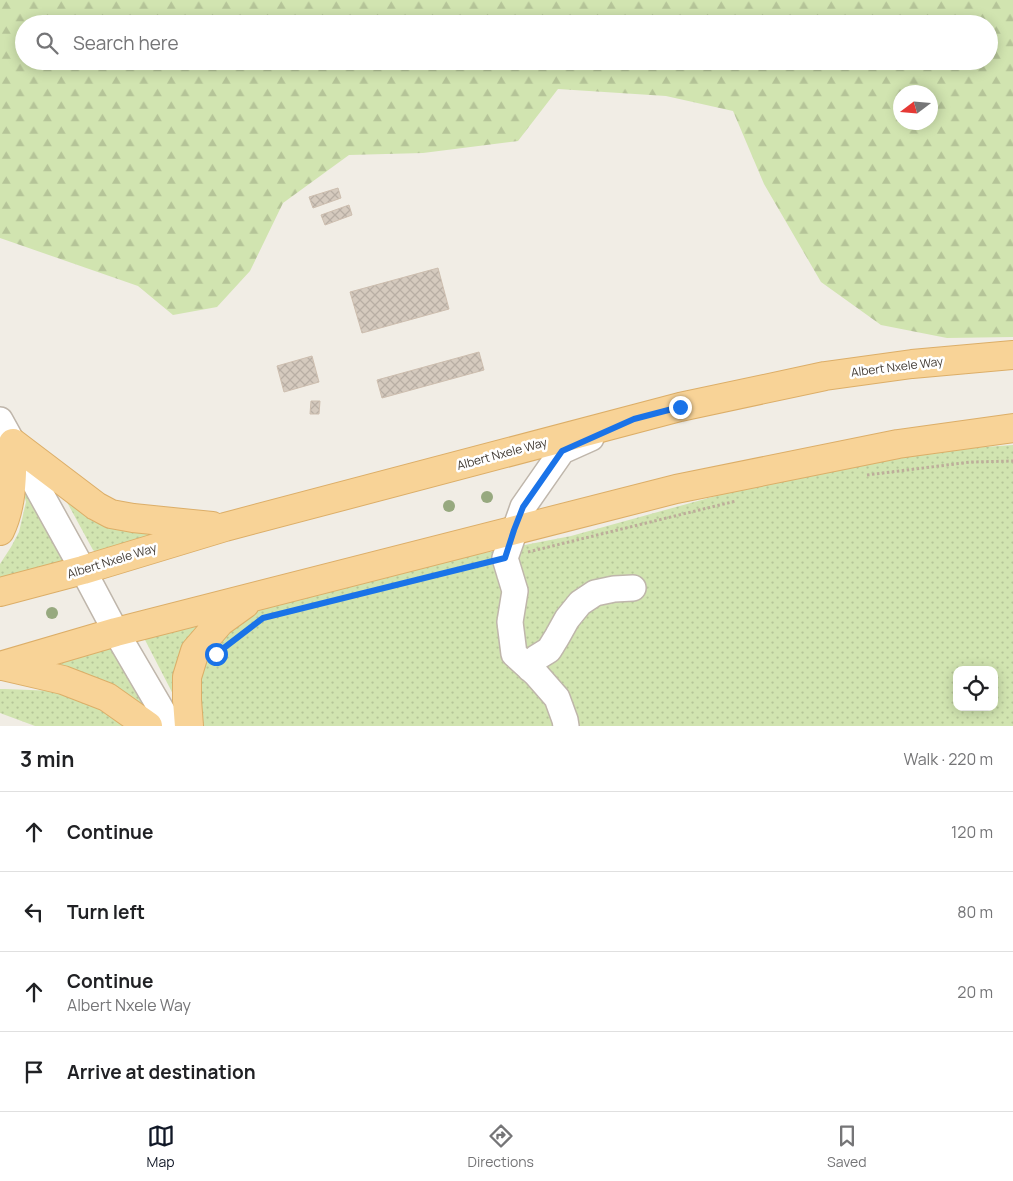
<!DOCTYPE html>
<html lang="en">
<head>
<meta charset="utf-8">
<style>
  :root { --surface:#fff; --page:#f6f6f6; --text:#202124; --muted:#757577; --line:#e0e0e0; --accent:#111827 }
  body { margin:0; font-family:Manrope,sans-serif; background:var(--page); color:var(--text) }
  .controls { position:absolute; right:15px; bottom:15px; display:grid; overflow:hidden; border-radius:10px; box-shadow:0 2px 12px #0003 }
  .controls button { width:45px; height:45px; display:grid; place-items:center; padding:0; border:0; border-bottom:1px solid var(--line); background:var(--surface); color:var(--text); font:25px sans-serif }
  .compass { position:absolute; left:893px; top:85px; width:45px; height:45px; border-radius:50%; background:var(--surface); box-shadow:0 2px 12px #0003; rotate:254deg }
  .stop { position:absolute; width:15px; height:15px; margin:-11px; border:4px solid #1a73e8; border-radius:50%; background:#fff }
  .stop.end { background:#1a73e8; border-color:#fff; box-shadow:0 1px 5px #0008 }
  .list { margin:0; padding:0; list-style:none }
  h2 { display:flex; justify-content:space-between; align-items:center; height:65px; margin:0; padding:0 20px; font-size:21px }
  h2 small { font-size:16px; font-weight:400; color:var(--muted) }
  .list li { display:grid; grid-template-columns:32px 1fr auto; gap:15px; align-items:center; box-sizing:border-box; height:80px; padding:0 20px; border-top:1px solid var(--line) }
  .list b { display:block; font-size:19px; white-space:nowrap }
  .list p { margin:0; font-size:16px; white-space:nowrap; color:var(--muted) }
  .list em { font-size:16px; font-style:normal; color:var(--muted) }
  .icon { flex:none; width:28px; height:28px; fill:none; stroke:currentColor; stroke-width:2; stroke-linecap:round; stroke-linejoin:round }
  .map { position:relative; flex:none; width:1013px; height:726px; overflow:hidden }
  .search { position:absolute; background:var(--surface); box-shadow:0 2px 12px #0003; left:15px; right:15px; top:15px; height:55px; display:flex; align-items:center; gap:12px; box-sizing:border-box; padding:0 18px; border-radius:28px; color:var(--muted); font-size:19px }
  .sheet { height:385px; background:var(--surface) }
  nav { display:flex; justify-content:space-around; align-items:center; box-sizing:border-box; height:70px; border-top:1px solid var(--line); background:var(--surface); font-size:14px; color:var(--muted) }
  nav a { display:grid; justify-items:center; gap:2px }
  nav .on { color:var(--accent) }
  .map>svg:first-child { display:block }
</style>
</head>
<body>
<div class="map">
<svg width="1013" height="726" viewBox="0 0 1013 726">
  <defs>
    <pattern id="grass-dots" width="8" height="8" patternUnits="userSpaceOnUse" patternTransform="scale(1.25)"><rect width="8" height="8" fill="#d1e4b0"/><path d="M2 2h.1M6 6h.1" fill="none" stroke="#b5c498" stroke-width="1.8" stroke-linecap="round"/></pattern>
    <pattern id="forest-firs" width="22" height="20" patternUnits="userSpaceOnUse" patternTransform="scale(1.25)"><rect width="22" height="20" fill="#d1e4b0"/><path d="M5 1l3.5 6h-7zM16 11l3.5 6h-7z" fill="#b5c498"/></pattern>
    <pattern id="building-cross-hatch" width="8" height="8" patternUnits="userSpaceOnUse" patternTransform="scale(1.25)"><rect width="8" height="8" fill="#d5cabe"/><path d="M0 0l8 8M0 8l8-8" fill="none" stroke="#b8aea4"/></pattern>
  </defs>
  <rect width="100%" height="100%" fill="#f1ede5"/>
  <path fill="url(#grass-dots)" fill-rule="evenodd" d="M1013 445V726H201L194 694 202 656 236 619 262 608 448 560 571 536 817 468 955 449ZM957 670H994V707H957Z
    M20 480 71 561 0 582V564L11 547 19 532 26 502Z
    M62 493 180 530 98 554 93 550Z
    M212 616 175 698 144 638Z
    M114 643 163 726 69 674 51 661Z
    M0 689H5L55 691 100 702 134 726H35L0 713Z"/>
  <path fill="url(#forest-firs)" fill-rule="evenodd" d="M0 0H1013V337L947 338 881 325 821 282 764 184 733 111 666 96 558 89 518 141 423 153 349 155 283 203 250 271 217 307 173 315 138 286 0 238ZM24 24H989V61H24ZM900 92H930V122H900Z"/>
  <path fill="url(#building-cross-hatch)" stroke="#cdbeaf" d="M338 188 341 198 313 208 309 197Z
    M349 205 352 215 325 225 321 215Z
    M438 268 449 309 362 333 350 292Z
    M479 352 484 370 382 398 377 380Z
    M312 356 319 382 284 392 277 366Z
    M311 401H320L319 414H310Z"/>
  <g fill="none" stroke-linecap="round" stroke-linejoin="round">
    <defs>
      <path id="minor" d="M0 420 83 570 116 632 171 726
        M530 669 536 658 549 650 557 637 567 619 580 603 595 593 614 589 633 588
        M566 726 565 720 557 698 536 674 514 654 510 622 515 591 505 558 523 507 562 451 591 438"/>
      <path id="major" d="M13 443 96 506 111 514 133 518 212 526
        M0 531C13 504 12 473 13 443
        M0 592 83 570 225 527 680 407 825 376 912 364 1013 355
        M0 666 116 632 676 489 898 444 1013 428
        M3 666 63 680 107 697 148 726
        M189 726 187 700V677L195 651 220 622 245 604"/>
    </defs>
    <use href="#minor" stroke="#bfb6ab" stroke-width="28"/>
    <use href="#major" stroke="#dcae68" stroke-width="30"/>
    <path stroke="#bdad9a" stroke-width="3" stroke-dasharray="2.5 2.5" stroke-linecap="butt" d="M867 475 971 462 1013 461
      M528 552 736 501
      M424 578 486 563"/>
    <use href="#minor" stroke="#fff" stroke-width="25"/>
    <use href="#major" stroke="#f8d397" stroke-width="28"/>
  </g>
  <g fill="#97a97f">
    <circle cx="487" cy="497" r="6"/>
    <circle cx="449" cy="506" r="6"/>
    <circle cx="52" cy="613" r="6"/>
  </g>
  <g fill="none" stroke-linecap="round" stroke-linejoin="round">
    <path stroke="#1a73e8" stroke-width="6" d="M216 654 263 618 505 558 514 530 523 507 562 451 634 419 680 407"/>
  </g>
  <g text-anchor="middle" stroke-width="5" stroke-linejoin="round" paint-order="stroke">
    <g font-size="12" fill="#433c35" stroke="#fff">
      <text transform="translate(897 367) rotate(-7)" y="4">Albert Nxele Way</text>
      <text transform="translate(502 454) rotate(-15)" y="4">Albert Nxele Way</text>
      <text transform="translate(112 561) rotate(-17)" y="4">Albert Nxele Way</text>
    </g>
  </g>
</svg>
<div class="controls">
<button><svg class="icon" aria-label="locate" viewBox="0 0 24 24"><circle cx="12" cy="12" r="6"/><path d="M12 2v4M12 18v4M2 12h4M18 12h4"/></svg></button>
</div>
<svg class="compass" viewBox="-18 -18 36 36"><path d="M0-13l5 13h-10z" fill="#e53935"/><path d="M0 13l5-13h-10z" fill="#757577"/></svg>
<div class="stop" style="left:216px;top:654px"></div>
<div class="stop end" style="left:680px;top:407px"></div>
<div class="search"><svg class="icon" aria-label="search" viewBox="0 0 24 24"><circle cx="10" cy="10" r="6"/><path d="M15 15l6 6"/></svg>Search here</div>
</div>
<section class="sheet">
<h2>3 min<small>Walk · 220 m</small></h2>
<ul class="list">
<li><svg class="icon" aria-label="ahead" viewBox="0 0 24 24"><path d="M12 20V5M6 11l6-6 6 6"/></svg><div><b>Continue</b></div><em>120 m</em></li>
<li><svg class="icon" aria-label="left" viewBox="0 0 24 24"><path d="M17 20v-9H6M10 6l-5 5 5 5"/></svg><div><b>Turn left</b></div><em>80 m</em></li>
<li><svg class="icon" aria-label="ahead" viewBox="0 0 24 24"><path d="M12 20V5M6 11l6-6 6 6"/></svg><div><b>Continue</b><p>Albert Nxele Way</p></div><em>20 m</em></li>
<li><svg class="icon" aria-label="arrive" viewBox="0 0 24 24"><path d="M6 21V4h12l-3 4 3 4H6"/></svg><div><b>Arrive at destination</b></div></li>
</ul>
</section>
<nav>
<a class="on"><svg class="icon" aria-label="map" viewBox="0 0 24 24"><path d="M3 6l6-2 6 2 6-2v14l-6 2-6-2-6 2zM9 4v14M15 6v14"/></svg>Map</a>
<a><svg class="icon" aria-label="directions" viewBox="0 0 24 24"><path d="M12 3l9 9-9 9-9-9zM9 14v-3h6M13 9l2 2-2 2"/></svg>Directions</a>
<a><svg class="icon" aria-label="saved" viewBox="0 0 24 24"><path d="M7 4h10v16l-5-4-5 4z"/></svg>Saved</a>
</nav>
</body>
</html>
